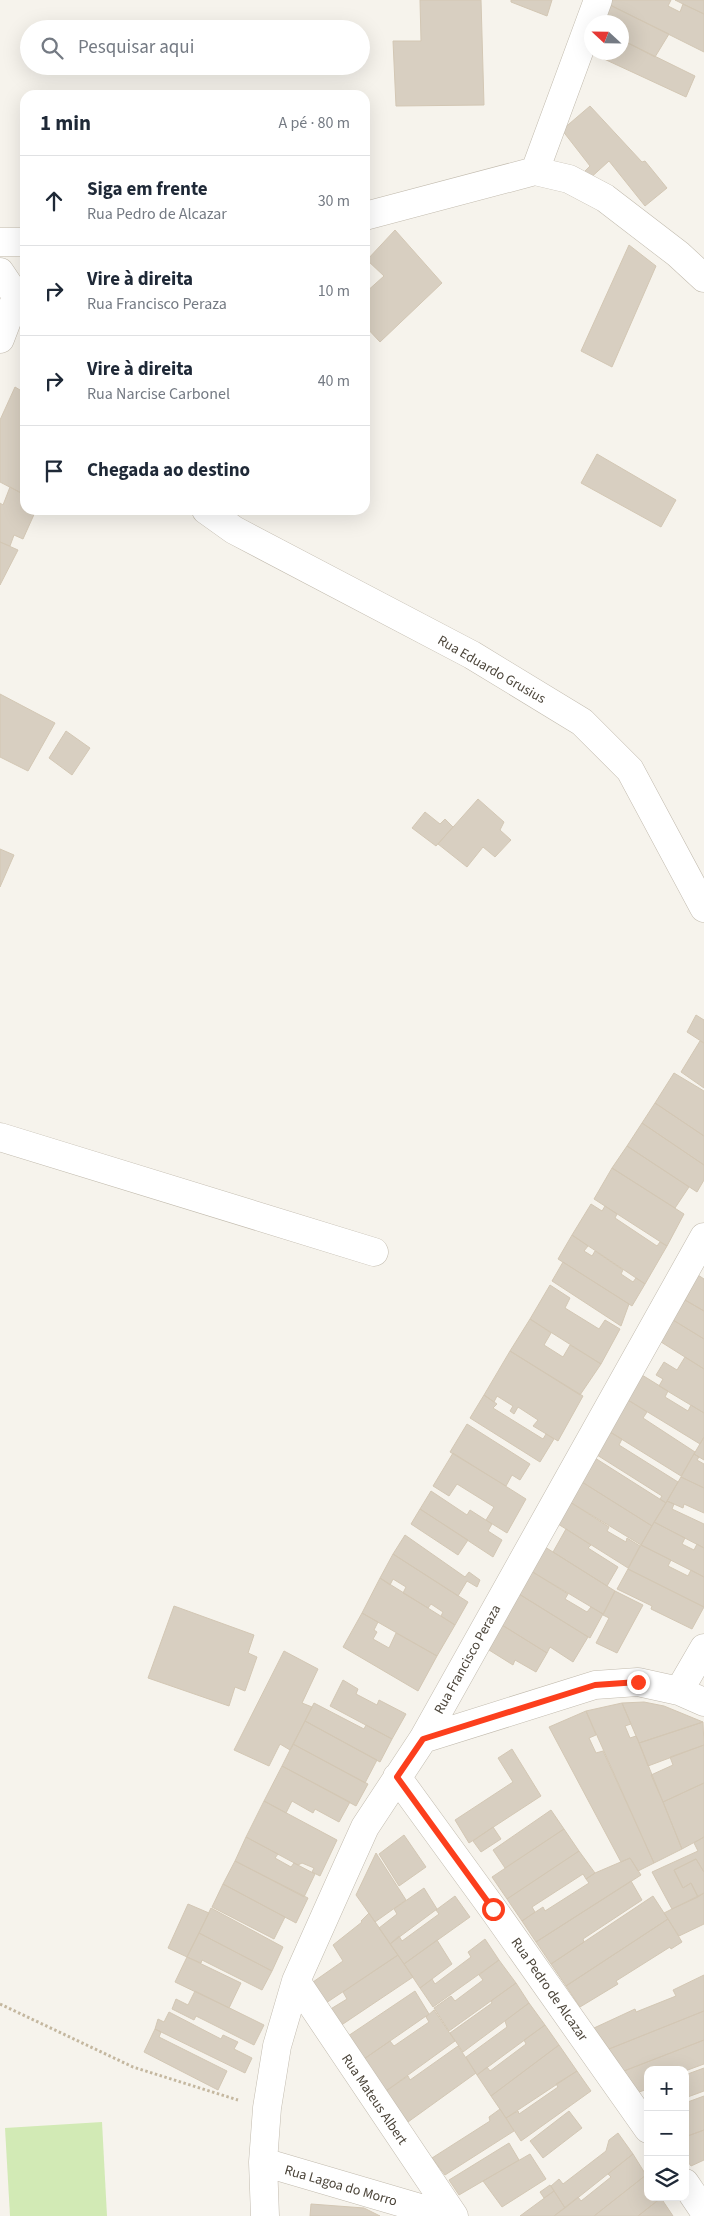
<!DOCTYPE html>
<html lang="pt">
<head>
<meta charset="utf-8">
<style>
  :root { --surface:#fff; --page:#f2f2f3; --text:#1f2937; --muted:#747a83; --line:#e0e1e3 }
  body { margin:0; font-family:"Source Sans 3",sans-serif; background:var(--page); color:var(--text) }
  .controls { position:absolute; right:15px; bottom:15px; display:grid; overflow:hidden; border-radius:10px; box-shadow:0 5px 20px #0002 }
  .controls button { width:45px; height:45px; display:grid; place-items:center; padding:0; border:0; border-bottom:1px solid var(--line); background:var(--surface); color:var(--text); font:25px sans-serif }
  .compass { position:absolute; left:584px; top:15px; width:45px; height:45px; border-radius:50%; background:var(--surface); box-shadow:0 5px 20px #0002; rotate:292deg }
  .stop { position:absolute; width:15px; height:15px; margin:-11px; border:4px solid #fc3f1d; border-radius:50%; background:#fff }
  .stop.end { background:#fc3f1d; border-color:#fff; box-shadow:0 1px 5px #0008 }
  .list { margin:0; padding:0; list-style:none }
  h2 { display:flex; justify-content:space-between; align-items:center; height:65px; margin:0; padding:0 20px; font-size:21px }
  h2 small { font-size:16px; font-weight:400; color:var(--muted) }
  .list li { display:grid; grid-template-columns:32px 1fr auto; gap:15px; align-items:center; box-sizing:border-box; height:90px; padding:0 20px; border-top:1px solid var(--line) }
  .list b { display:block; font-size:19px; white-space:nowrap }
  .list p { margin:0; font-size:16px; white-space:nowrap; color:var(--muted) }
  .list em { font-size:16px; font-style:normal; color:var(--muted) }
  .icon { flex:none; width:28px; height:28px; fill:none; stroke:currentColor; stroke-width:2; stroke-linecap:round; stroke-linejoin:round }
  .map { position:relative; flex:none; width:704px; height:2216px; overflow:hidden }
  .search { position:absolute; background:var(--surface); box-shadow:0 5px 20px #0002; left:20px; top:20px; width:350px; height:55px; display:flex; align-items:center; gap:12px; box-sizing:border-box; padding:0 18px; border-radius:28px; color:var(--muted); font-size:19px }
  .panel { position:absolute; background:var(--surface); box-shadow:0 5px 20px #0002; left:20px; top:90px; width:350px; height:425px; border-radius:15px }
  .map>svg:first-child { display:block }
</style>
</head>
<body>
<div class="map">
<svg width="704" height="2216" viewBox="0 0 704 2216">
  <rect width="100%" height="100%" fill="#f6f3ec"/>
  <path fill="#d2eab5" d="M102 2122 107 2216H10L5 2128Z"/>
  <path fill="#d8cfc1" stroke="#d3c7b4" d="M420 0H481L484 105 396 106 393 41H421Z
    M511 0H552L547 16 511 2Z
    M612 0H671L668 6 680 12 683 4 704 14V52L610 5Z
    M675 0H704V14L683 4Z
    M610 5 669 34 655 57 622 40V22H602Z
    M622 40 695 76 686 97 589 52H622Z
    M590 106 642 162 645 161 667 188 645 206 609 161 587 181 580 176 590 166 562 130Z
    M395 230 442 283 380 342 365 326V293L384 276 367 260Z
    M629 245 656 266 612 367 581 351Z
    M15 387 25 393V495L0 482V420Z
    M597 454 676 500 661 527 581 483Z
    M10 487 25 495V510H36L23 539 14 535 10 546 0 542V503L3 505Z
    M0 542 18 550 0 585Z
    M0 694 55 723 28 771 0 757Z
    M66 731 90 748 72 775 49 758Z
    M478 799 504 822 500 830 511 840 495 857 483 847 467 867 438 844Z
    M425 812 440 824 445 819 453 827 436 846 412 828Z
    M0 849 14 855 0 887Z
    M696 1015 704 1020V1043L687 1032Z
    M700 1041 704 1043V1088L681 1072Z
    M674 1073 704 1091V1136L655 1103Z
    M655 1103 704 1136V1165L642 1123Z
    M642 1123 704 1165V1180L697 1192 627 1146Z
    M627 1146 689 1187 675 1208 612 1168Z
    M612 1168 684 1214 667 1246 594 1199Z
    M591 1204 602 1211 605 1206 617 1214 615 1218 657 1246 660 1242 667 1246 645 1284 572 1235Z
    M572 1235 588 1246 584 1251 592 1256 595 1251 623 1270 621 1274 633 1282 636 1278 645 1284 632 1306 558 1259Z
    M563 1262 629 1304 621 1326 552 1281Z
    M698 1275 704 1279V1311L685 1300Z
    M550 1285 570 1298 565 1308 599 1329 605 1320 620 1329 601 1364 530 1319Z
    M685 1300 704 1311V1339L673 1320Z
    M530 1319 551 1333 544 1345 563 1357 570 1345 601 1364 580 1395 510 1351Z
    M673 1320 704 1339V1369L661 1342Z
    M510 1351 583 1396 558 1441 533 1426 538 1420 518 1407 514 1414 510 1411 513 1406 497 1396 494 1402 484 1395Z
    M685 1357 704 1369V1413L659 1386 663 1379 656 1375 664 1362 677 1370Z
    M642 1375 668 1391 665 1397 688 1411 691 1405 704 1413V1437L700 1444 628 1400Z
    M484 1395 497 1404 493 1408 543 1439 546 1434 554 1439 540 1462 470 1418Z
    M628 1400 647 1412 643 1418 695 1452 681 1476 610 1432Z
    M467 1424 530 1464 520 1480 512 1475 506 1486 450 1452Z
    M610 1432 622 1439 619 1445 678 1482 666 1503 660 1499 662 1496 597 1455Z
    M704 1437V1460L694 1454Z
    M453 1453 526 1499 507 1533 486 1520 494 1507 457 1484 449 1496 433 1486Z
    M694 1454 699 1457 697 1460 704 1464V1488L681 1477Z
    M595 1458 666 1503 652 1526 582 1482Z
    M681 1477 704 1488V1513L684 1504 683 1508 667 1501Z
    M582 1482 652 1526 641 1545 570 1502Z
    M431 1491 467 1515 470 1510 492 1524 488 1531 502 1540 493 1557 420 1509Z
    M667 1501 674 1504 672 1509 704 1524V1548L654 1522Z
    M570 1502 609 1527 607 1531 626 1542 627 1538 640 1546 628 1568 558 1524Z
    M420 1509 468 1540 458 1555 411 1524Z
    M654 1522 685 1538 682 1544 694 1550 697 1544 704 1548V1577L641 1545Z
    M566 1529 591 1545 588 1548 618 1567 607 1586 553 1552Z
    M405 1535 465 1577 469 1572 480 1580 477 1587 467 1581 458 1596 393 1554Z
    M641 1545 671 1560 668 1566 688 1576 691 1570 704 1577V1607L628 1569Z
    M545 1547 615 1591 603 1614 531 1571Z
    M393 1554 468 1602 455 1625 441 1616 443 1612 431 1604 428 1608 403 1593 406 1587 393 1579 390 1585 380 1578Z
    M628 1569 704 1607 692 1629 651 1609 652 1606 617 1589Z
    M531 1571 568 1594 565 1599 587 1612 591 1607 603 1614 590 1638 519 1594Z
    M380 1578 455 1625 437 1656 362 1613Z
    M615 1591 643 1605 617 1653 596 1643 609 1618 603 1615Z
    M519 1594 588 1637 573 1662 550 1647 547 1653 502 1625Z
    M174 1606 254 1635 248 1653 257 1657 245 1691 235 1687 229 1706 148 1678Z
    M362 1613 378 1622 374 1630 377 1632 373 1639 389 1648 396 1633 437 1656 418 1691 343 1647Z
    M502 1625 547 1653 536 1672 515 1660 513 1665 489 1650Z
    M284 1651 318 1669 302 1703 312 1707 292 1747 290 1750 280 1744 269 1766 234 1750Z
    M343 1680 358 1689 356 1694 377 1705 379 1700 406 1714 392 1739 330 1706Z
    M644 1702 664 1706 703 1722 639 1743 622 1703Z
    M314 1703 364 1729 366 1725 392 1739 380 1762 305 1721Z
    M622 1703 631 1724 625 1726 630 1738 636 1736 638 1740 682 1849 654 1863 586 1711Z
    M586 1711 596 1735 589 1738 596 1753 603 1751 654 1863 638 1871 630 1858 621 1862 549 1727Z
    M305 1721 377 1760 365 1783 293 1744Z
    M703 1722 704 1745 648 1766 639 1743Z
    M293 1744 368 1784 356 1806 282 1766Z
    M704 1745V1783L663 1802 651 1775 673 1765 670 1757Z
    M512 1749 541 1796 469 1843 455 1820 513 1782 498 1758Z
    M282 1766 350 1802 339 1822 315 1809 313 1813 292 1801 286 1813 264 1801Z
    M704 1783V1837L682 1849 663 1802Z
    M264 1801 337 1840 320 1876 312 1872 314 1868 302 1863 298 1865 246 1837Z
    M551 1810 564 1829 505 1868 493 1850Z
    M493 1827 501 1839 481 1852 473 1841Z
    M564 1829 579 1851 507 1899 492 1877Z
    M404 1835 426 1867 399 1886 379 1854Z
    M246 1837 278 1854 275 1858 291 1867 294 1863 315 1874 304 1897 235 1861Z
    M704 1837V1872L696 1859 674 1870 683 1888 691 1883 698 1897 672 1909 652 1872 698 1851 694 1843Z
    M579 1851 595 1873 586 1879 583 1874 532 1907 535 1912 522 1921 507 1899Z
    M376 1853 406 1900 375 1922 356 1895Z
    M630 1858 641 1875 536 1942 522 1921 543 1907 545 1911 589 1883 586 1879 595 1873Z
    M696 1859 704 1872V1893L698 1897 691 1883 683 1888 674 1870Z
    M235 1861 308 1898 296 1923 223 1884Z
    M631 1881 642 1900 583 1939 584 1942 551 1964 536 1942Z
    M223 1884 285 1917 274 1939 212 1907Z
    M424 1888 437 1909 390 1944 379 1928 397 1914 394 1909Z
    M704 1893V1924L679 1936 664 1913Z
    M455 1896 470 1917 404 1964 390 1944 399 1936 402 1941 439 1914 436 1910Z
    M653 1896 668 1919 566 1986 551 1964Z
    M188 1904 209 1913 187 1957 168 1948Z
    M211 1908 283 1947 272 1971 199 1933Z
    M369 1913 398 1955 326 2003 313 1982 343 1961 333 1945 362 1922 361 1921Z
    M668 1919 682 1942 671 1949 670 1947 616 1981 618 1984 580 2007 566 1986Z
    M199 1933 272 1971 262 1990 202 1960 201 1963 187 1957Z
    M485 1939 499 1960 433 2007 420 1988 432 1979 435 1984 471 1957 468 1952Z
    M437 1940 452 1964 420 1988 404 1964Z
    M398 1955 413 1977 340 2026 329 2010 347 1999 343 1992Z
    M187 1957 241 1983 229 2008 175 1982Z
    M499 1960 516 1983 449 2031 434 2008 451 1996 455 2001 483 1980 479 1975Z
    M704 1975V2011L609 2049 594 2028 635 2009 636 2012 676 1996 673 1990Z
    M516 1983 529 2003 463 2052 450 2033 492 2003 491 2001Z
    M195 1991 264 2025 254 2045 196 2016 194 2020 172 2009 176 1999 188 2005Z
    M415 1991 429 2014 364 2059 348 2036Z
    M529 2003 545 2025 477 2075 466 2057 507 2027 505 2021Z
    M434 2010 455 2041 386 2091 364 2059 390 2041 394 2046 429 2022 426 2017Z
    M704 2011V2040L624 2071 609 2049Z
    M169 2012 221 2039 223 2035 238 2042 234 2049 252 2058 245 2073 155 2029 158 2019 164 2022Z
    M545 2025 559 2045 491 2096 477 2075 487 2067 490 2071 526 2044 524 2040Z
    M155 2029 161 2032 159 2037 227 2071 218 2090 144 2052Z
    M704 2040V2064L685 2071 648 2070V2089L639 2092 624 2071Z
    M559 2045 577 2071 506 2118 491 2096Z
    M458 2046 476 2073 408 2122 386 2091 408 2076 410 2080Z
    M704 2068V2091L685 2098V2075Z
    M577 2071 591 2091 521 2141 506 2118 518 2111 519 2114 558 2087 556 2084Z
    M704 2096V2130L685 2137V2103Z
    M500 2109 514 2131 445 2175 432 2158 490 2121 489 2117Z
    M569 2111 582 2128 543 2158 530 2141Z
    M704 2130V2160L691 2166 685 2158V2137Z
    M618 2133 633 2154 565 2208 551 2186 559 2179 563 2184 606 2151 609 2140Z
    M509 2143 519 2160 459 2195 449 2180Z
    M530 2154 546 2179 502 2207 483 2181Z
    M633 2154 646 2175 594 2216H554L578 2197 581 2201 611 2177 608 2174Z
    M646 2175 648 2197 661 2198 638 2216H594Z
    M550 2185 554 2191 544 2198 540 2192Z
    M554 2191 565 2208 554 2216H520Z
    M661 2198 673 2216H638Z
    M311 2204 364 2208 380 2216H310Z"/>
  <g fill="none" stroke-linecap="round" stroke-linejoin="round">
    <defs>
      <path id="street" d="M535 171 598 0
        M365 216 535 171 569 179 605 198 678 254 704 278
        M0 242H25
        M0 272 25 309
        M0 339 16 297
        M206 510 234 530 472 655 582 722 630 770 704 908
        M0 1137 374 1252
        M679 1691 704 1648
        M423 1739 595 1685 638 1682 679 1691 704 1702
        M397 1777 493 1909 648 2129
        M296 1981 454 2216
        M263 2162 447 2216
        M685 2183 704 2211
        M265 2216 263 2162 267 2108 277 2046 296 1981 342 1878 365 1827 423 1739 704 1237"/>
    </defs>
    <use href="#street" stroke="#c2bbae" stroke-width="29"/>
    <path stroke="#c4b79f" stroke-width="3" stroke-dasharray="2.5 2.5" stroke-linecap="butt" d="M0 2004 133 2067 238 2100"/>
    <use href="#street" stroke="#fff" stroke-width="28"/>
  </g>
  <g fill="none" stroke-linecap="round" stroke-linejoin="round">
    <path stroke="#fc3f1d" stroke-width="6" d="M493 1909 397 1777 423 1739 595 1685 638 1682"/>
  </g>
  <g text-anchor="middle" stroke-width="4" stroke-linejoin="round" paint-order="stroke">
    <g font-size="14" fill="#4b4439" stroke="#fff">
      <text transform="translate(492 669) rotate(30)" y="5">Rua Eduardo Grusius</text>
      <text transform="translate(467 1659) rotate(-61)" y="5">Rua Francisco Peraza</text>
      <text transform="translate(550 1989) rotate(55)" y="5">Rua Pedro de Alcazar</text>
      <text transform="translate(375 2099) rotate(56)" y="5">Rua Mateus Albert</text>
      <text transform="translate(341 2185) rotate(16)" y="5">Rua Lagoa do Morro</text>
    </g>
  </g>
</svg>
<div class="controls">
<button>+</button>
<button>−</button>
<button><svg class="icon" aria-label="layers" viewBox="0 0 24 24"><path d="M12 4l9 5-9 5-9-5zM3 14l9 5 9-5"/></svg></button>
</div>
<svg class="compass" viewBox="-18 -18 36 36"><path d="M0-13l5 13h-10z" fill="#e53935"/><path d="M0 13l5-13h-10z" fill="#747a83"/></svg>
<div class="stop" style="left:493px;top:1909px"></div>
<div class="stop end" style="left:638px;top:1682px"></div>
<div class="search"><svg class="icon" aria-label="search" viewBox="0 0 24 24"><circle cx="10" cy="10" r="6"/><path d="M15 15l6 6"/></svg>Pesquisar aqui</div>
<section class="panel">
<h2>1 min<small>A pé · 80 m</small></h2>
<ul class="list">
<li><svg class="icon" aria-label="ahead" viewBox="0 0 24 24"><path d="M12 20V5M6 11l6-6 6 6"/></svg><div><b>Siga em frente</b><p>Rua Pedro de Alcazar</p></div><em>30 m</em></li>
<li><svg class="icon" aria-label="right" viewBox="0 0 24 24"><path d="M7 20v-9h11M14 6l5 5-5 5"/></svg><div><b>Vire à direita</b><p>Rua Francisco Peraza</p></div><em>10 m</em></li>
<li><svg class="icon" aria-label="right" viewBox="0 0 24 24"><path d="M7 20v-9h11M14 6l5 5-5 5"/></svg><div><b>Vire à direita</b><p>Rua Narcise Carbonel</p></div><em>40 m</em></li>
<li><svg class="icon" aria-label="arrive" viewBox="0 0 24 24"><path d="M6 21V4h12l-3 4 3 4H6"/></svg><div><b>Chegada ao destino</b></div></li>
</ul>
</section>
</div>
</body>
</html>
